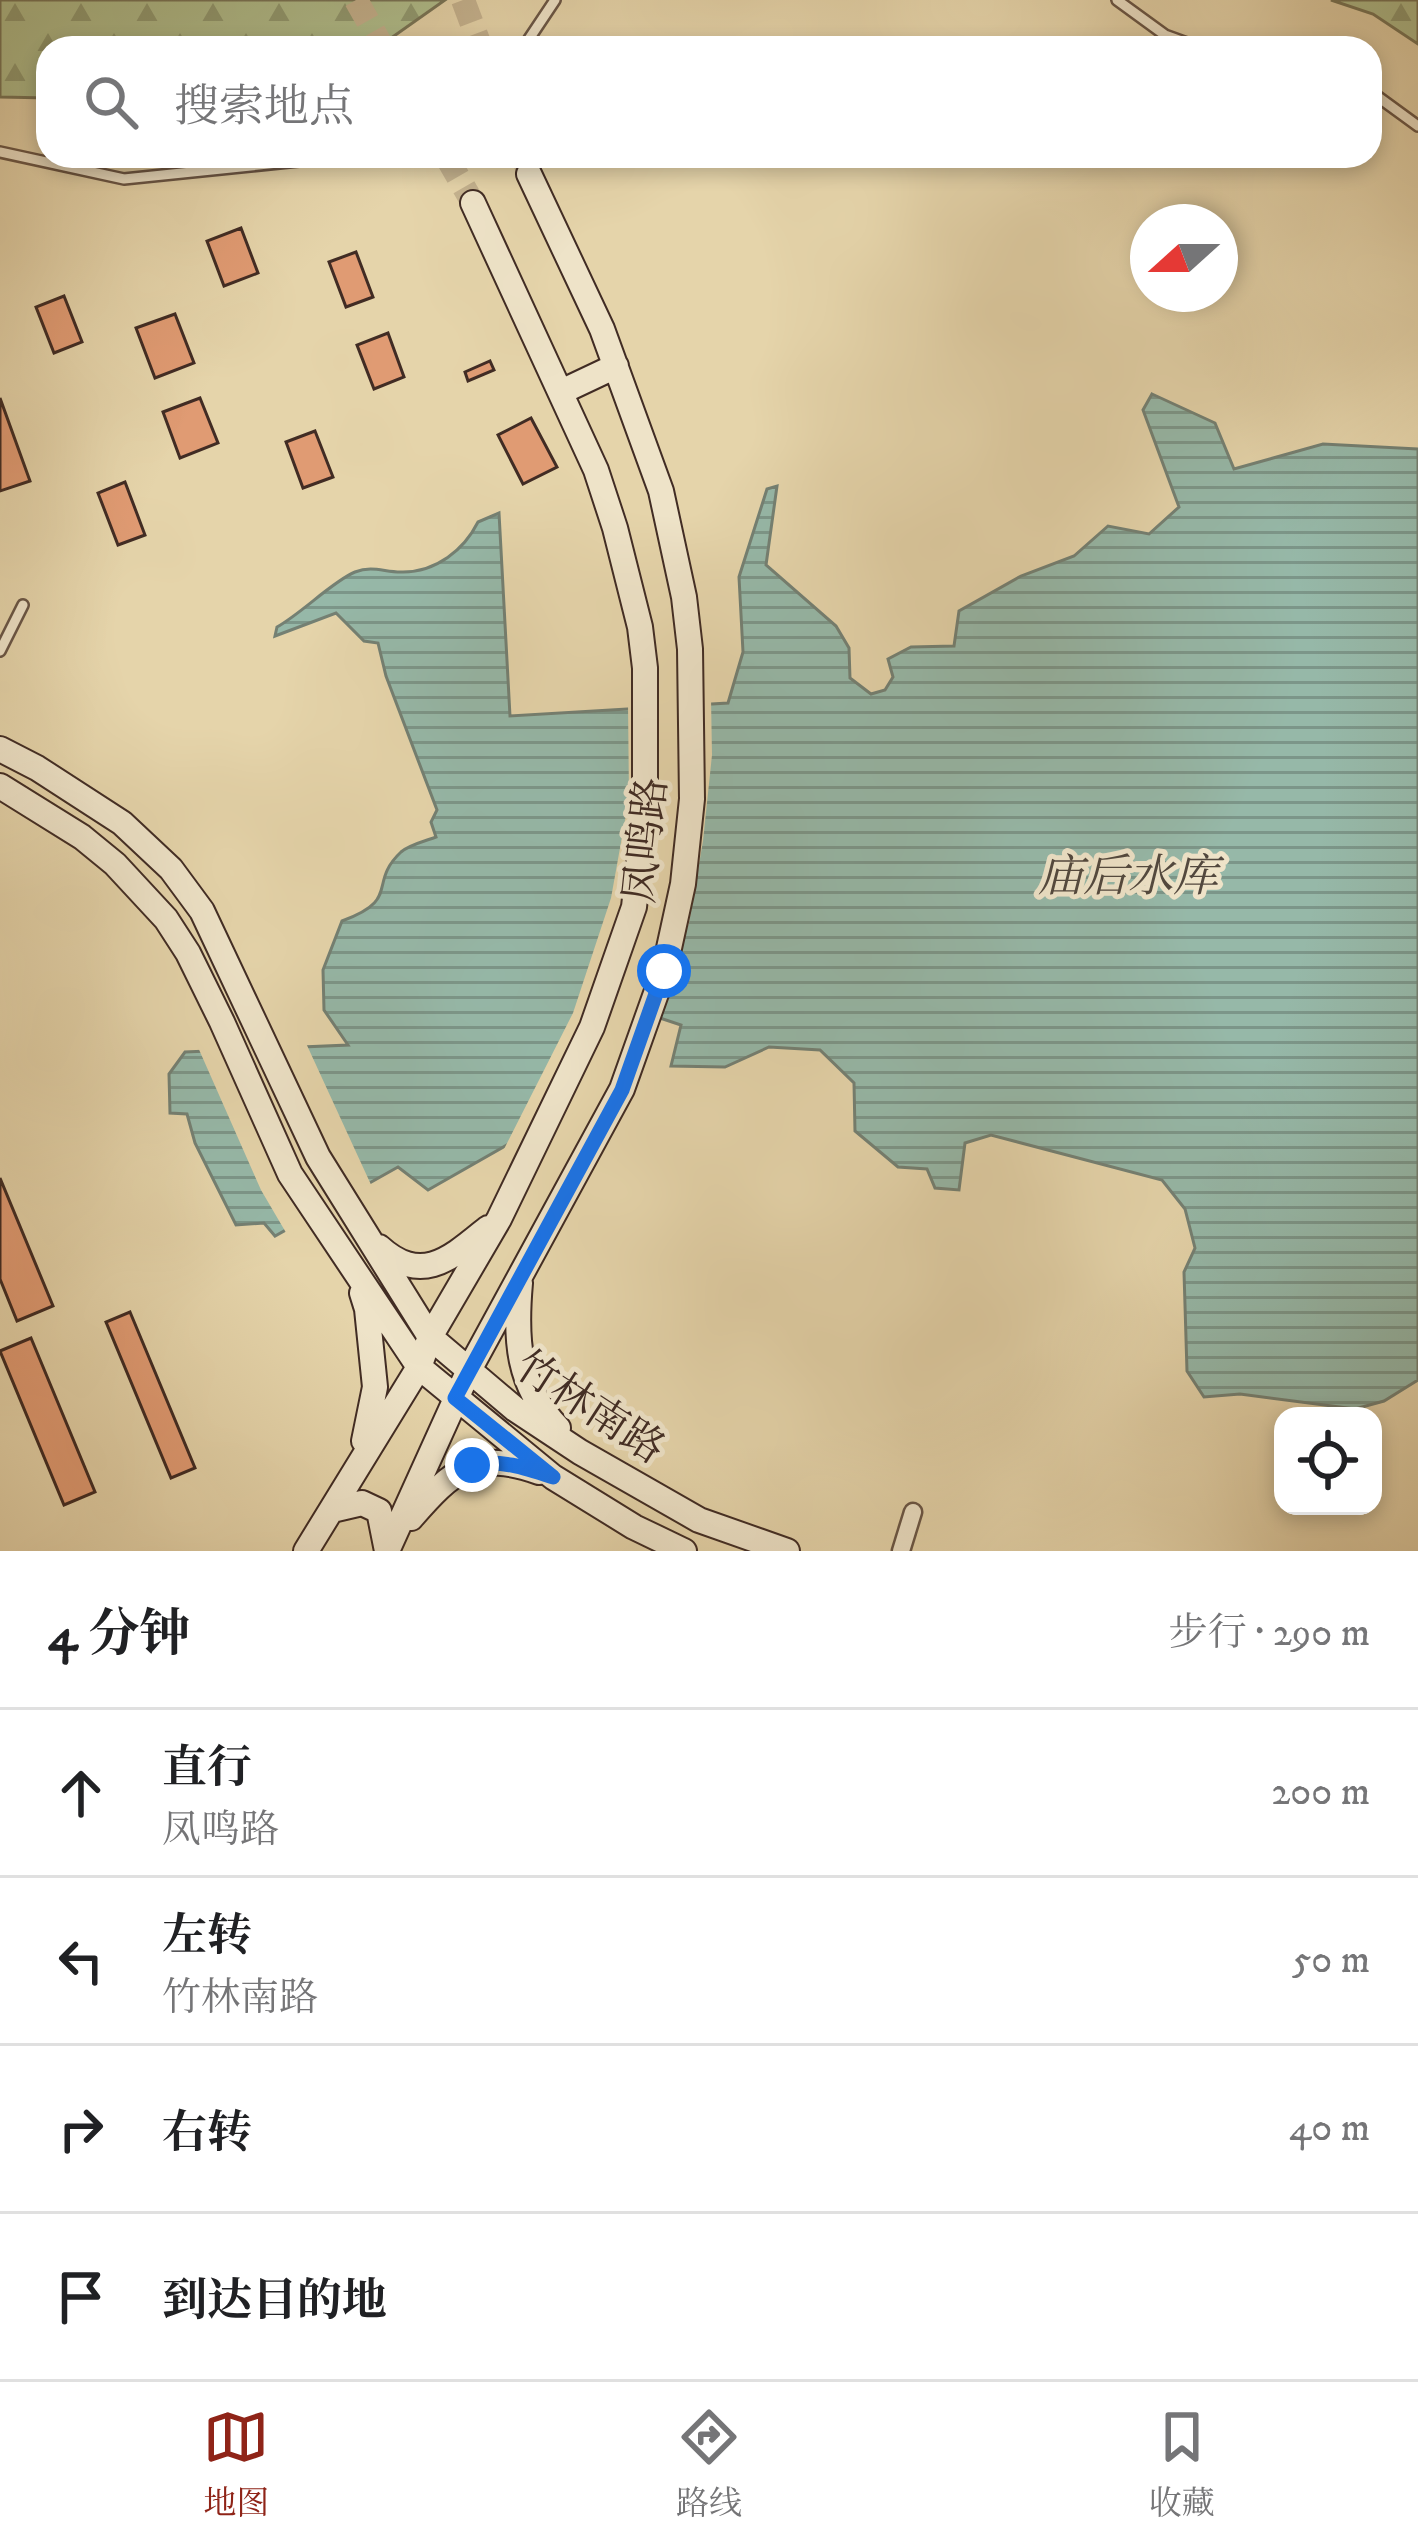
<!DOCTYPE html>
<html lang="zh">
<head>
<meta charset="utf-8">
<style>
  :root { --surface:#fff; --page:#f6f6f6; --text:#202124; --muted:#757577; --line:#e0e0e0; --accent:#8f2418 }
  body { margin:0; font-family:"IM FELL DW Pica","Noto Serif SC",serif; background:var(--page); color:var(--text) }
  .controls { position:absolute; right:36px; bottom:36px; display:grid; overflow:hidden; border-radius:24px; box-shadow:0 6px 18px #0003 }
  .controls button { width:108px; height:108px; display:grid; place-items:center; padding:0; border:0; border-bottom:3px solid var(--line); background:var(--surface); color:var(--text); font:60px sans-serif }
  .compass { position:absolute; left:1130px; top:204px; width:108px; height:108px; border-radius:50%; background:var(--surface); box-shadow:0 6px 18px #0003; rotate:249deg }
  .stop { position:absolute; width:36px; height:36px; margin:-27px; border:9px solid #1a73e8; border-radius:50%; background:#fff }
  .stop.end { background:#1a73e8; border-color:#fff; box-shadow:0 3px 12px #0008 }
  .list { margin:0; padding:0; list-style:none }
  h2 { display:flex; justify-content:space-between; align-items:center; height:156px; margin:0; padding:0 48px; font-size:51px }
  h2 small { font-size:39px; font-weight:400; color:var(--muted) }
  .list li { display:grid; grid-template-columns:78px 1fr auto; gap:36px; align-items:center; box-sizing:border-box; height:168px; padding:0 48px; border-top:3px solid var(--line) }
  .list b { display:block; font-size:45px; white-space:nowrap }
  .list p { margin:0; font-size:39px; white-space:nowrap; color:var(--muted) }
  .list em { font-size:39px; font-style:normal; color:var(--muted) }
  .icon { flex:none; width:66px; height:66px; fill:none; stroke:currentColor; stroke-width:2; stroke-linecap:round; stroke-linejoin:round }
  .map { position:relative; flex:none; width:1418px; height:1551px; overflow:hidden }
  .search { position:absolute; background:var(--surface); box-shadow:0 6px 18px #0003; left:36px; right:36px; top:36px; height:132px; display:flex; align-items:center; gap:30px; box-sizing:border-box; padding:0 42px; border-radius:36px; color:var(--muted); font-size:45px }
  .sheet { height:828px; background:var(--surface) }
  nav { display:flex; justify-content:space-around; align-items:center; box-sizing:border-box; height:168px; border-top:3px solid var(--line); background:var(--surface); font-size:33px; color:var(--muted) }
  nav a { display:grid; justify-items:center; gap:6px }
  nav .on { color:var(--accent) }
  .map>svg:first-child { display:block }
</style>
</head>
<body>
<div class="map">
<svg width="1418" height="1551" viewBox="0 0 1418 1551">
  <defs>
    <pattern id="forest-firs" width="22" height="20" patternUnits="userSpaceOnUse" patternTransform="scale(3)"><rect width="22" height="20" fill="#afbe8d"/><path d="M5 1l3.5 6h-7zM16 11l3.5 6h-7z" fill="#909b73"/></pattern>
    <pattern id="water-rules" width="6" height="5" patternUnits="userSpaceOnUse" patternTransform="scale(3)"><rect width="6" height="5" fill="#96b8a8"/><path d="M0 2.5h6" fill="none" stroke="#7c9689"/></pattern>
  </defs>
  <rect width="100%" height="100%" fill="#e5d4aa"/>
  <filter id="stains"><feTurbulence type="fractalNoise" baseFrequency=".00167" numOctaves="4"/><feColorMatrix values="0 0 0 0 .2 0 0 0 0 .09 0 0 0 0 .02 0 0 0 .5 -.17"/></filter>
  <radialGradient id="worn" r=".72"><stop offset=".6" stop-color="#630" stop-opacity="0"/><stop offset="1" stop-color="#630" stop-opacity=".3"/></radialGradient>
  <path fill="url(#forest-firs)" stroke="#787558" stroke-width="3" d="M0 0H445L377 48H48V98L0 97Z
    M1331 0H1418V44L1373 14Z"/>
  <path fill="url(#water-rules)" stroke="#748073" stroke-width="3" d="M1152 394 1215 423 1234 469 1323 444 1418 449V1380L1384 1401 1355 1409 1240 1394 1204 1397 1187 1371 1184 1272 1195 1248 1185 1209 1162 1180 991 1135 965 1143 959 1190 935 1188 927 1169 898 1167 855 1131 854 1083 820 1050 769 1047 725 1067 671 1066 681 1025 660 1018 572 1108 428 1190 398 1167 275 1236 264 1223 236 1225 195 1143 187 1114 170 1113 169 1074 185 1052 348 1045 324 1010 323 970 342 921C402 899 367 884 401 852 409 845 425 841 436 837L431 822 437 810 386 676 378 643 364 641 336 613 275 636 277 627C302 613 333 581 355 572 373 565 386 573 403 572 436 572 464 550 478 522L499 513 510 716 728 703 743 652 739 577 767 489 777 486 766 565 836 626 849 648 850 678 871 694 885 690 893 677 888 659 911 647 954 646 959 611 1021 576 1074 556 1108 526 1149 534 1179 507 1143 410Z"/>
  <path fill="#e5d4aa" d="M711 698 712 755 703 841 689 923 644 1044 576 1112 501 1155 573 1013 611 898 629 798 628 703Z
    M305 1041 373 1189 288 1236 261 1190 197 1045Z"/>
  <path fill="#e09b73" stroke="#412c24" stroke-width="3" d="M241 228 258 273 224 286 207 241Z
    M356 252 373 297 346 307 329 262Z
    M64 296 82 342 54 353 36 307Z
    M175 314 194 363 155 378 136 328Z
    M388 333 404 377 374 389 357 345Z
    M490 361 494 370 468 381 465 372Z
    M0 398 30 481 0 491Z
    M200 398 218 443 180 458 163 412Z
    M531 418 557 467 523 484 498 435Z
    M315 431 333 477 303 488 286 442Z
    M125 482 145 535 118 545 98 493Z
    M0 1178 53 1306 17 1321 0 1279Z
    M130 1312 195 1468 171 1478 106 1322Z
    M31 1338 95 1492 64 1505 0 1351Z"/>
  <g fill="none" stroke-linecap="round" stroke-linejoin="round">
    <path stroke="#c4b28f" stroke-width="24" stroke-dasharray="24 12" stroke-linecap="butt" d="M356 0 383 48
      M463 0 481 48
      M446 156 473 203
      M523 156 529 174"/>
    <defs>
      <path id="lane" d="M1117 0 1165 35 1201 48
        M523 48 555 0
        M1249 48H1312
        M1370 91 1418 126
        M0 152 124 179 347 156
        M0 651 23 605"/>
      <path id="street" d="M901 1551 913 1512"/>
      <path id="secondary" d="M561 392 616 366
        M0 749 37 768 122 823 171 869 202 911 318 1157 430 1337 515 1409 580 1452 699 1520 787 1551
        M0 786 82 837 115 864 166 919 188 953 222 1022 290 1174 419 1367 553 1477 634 1527 684 1551
        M379 1247C422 1286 451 1258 488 1228
        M520 1283C515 1339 517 1385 558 1428
        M362 1293 367 1309 375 1387 364 1441
        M332 1510 362 1503 379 1511 387 1551
        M411 1518C452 1471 475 1449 539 1472
        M306 1551 419 1367 430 1337 499 1219 592 1027 634 907 645 806V668L640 627 615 528 596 470 473 203
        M387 1551 469 1370 622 1089 664 971 683 884 692 799 690 649 684 597 661 491 602 329 529 174"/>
    </defs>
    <use href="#lane" stroke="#6a5646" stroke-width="14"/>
    <use href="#street" stroke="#6a5646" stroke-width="21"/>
    <use href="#secondary" stroke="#412c24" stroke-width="28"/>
    <use href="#lane" stroke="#eee3c8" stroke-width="9"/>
    <use href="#street" stroke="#eee3c8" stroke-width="16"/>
    <use href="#secondary" stroke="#eee3c8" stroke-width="24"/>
  </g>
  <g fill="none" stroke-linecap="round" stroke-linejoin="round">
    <path stroke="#1a73e8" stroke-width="15" d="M472 1465C500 1459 526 1468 553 1477L455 1398 622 1090 664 971"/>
  </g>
  <g text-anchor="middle" stroke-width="10" stroke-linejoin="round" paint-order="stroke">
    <g font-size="42" fill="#412c24" stroke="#eee3c8">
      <text transform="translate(644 840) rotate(-84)" y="15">凤鸣路</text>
      <text transform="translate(591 1406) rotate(33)" y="15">竹林南路</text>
    </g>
    <g font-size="45" font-style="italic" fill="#52483e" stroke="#eee3c8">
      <text x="1128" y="891">庙后水库</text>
    </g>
  </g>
  <rect width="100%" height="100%" filter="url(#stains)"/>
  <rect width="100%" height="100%" fill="url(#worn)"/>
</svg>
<div class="controls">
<button><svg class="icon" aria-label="locate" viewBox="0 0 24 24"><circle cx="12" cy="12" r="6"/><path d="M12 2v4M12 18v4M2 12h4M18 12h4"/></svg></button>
</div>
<svg class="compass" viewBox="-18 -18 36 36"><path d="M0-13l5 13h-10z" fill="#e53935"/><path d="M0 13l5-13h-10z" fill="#757577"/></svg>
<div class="stop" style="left:664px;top:971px"></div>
<div class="stop end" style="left:472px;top:1465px"></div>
<div class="search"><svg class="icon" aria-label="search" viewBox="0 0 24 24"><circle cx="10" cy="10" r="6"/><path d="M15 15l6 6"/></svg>搜索地点</div>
</div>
<section class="sheet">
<h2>4 分钟<small>步行 · 290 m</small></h2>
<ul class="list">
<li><svg class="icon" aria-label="ahead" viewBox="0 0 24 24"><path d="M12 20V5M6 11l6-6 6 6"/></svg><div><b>直行</b><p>凤鸣路</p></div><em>200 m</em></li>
<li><svg class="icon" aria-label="left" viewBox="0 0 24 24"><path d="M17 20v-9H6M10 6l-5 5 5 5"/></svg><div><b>左转</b><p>竹林南路</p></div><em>50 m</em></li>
<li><svg class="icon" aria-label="right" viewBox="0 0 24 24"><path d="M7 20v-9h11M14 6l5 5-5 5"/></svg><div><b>右转</b></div><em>40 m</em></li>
<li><svg class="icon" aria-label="arrive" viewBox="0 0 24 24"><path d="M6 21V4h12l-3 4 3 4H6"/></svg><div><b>到达目的地</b></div></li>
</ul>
</section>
<nav>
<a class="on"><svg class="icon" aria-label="map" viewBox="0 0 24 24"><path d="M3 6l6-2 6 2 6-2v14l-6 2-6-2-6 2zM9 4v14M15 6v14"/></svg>地图</a>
<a><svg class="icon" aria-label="directions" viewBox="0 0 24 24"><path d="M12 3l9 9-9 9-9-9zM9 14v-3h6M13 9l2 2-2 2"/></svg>路线</a>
<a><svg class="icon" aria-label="saved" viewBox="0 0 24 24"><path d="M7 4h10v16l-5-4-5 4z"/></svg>收藏</a>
</nav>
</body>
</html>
